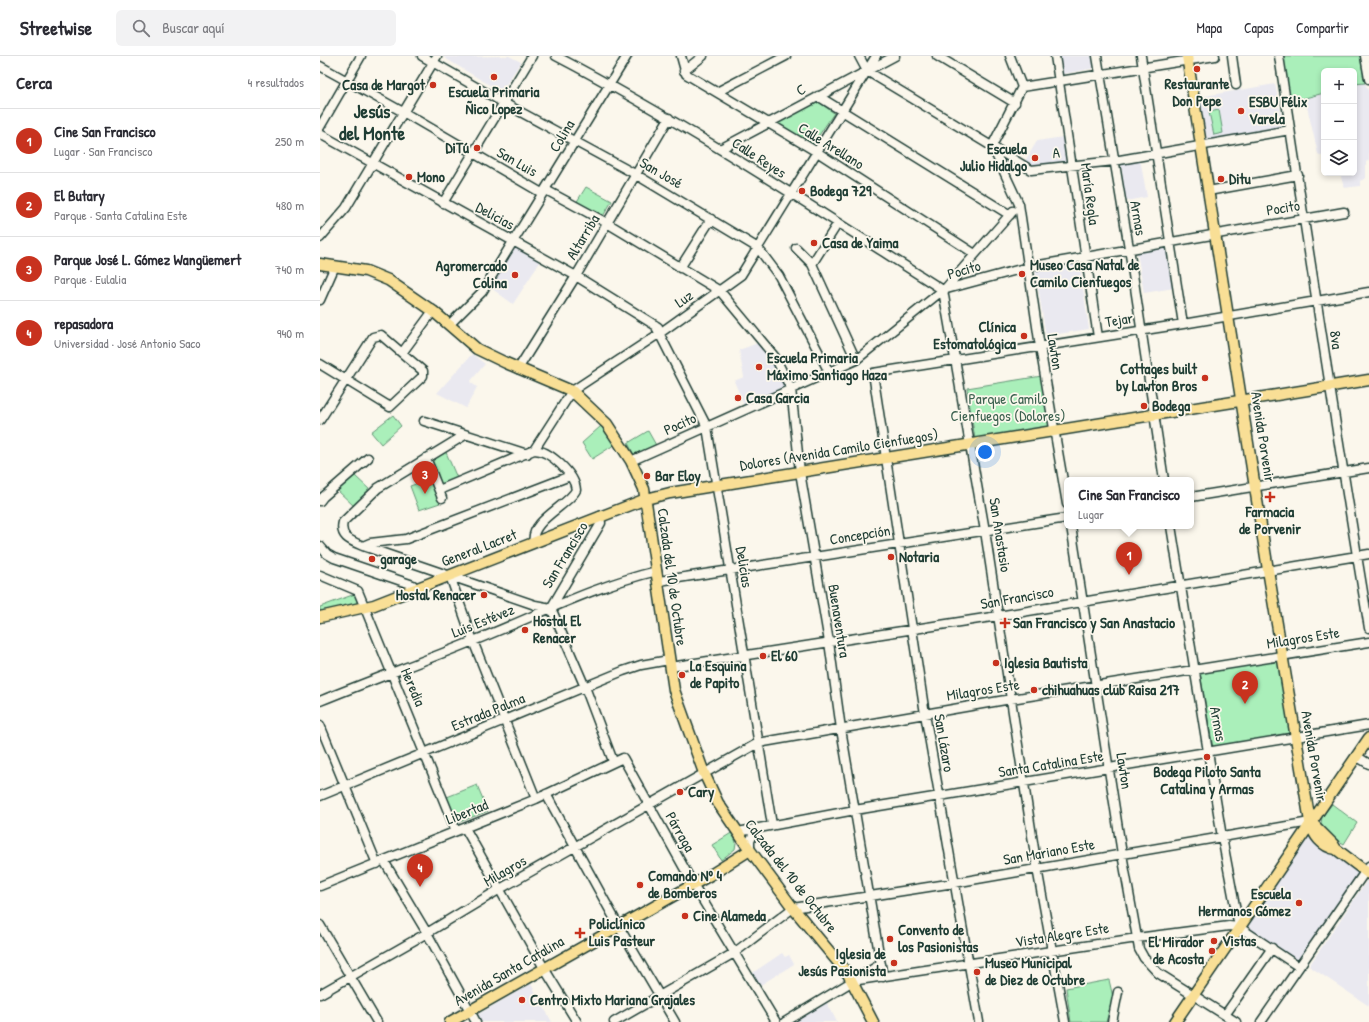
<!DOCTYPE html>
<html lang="es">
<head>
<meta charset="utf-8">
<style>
  :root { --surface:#fff; --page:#f2f2f3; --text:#2b2b33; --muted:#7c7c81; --line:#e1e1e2; --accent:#c8321e }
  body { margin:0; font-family:"Patrick Hand",sans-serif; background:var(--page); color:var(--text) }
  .controls { position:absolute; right:12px; top:12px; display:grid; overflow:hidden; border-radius:6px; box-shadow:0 2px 6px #0003 }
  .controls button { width:36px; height:36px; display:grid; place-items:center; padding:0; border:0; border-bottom:1px solid var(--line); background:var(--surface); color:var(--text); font:20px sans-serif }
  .you { position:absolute; left:665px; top:396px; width:14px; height:14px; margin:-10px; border:3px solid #fff; border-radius:50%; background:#1a73e8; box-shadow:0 0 0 6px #1a73e833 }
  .badge { display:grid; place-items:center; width:26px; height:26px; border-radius:50%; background:var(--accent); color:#fff; font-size:13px; font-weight:700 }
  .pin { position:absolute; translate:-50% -33px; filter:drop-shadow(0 1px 2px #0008) }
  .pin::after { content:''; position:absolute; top:21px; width:14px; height:12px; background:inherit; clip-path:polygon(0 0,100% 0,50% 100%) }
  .popup { position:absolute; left:744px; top:421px; width:130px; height:52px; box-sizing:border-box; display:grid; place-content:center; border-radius:6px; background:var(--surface); filter:drop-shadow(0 1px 3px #0005); font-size:13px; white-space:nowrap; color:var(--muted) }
  .popup b { font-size:15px; color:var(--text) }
  .popup::after { content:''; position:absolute; left:50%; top:100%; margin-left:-8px; border:8px solid transparent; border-top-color:var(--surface) }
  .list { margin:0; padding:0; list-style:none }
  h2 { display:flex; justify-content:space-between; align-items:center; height:52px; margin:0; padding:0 16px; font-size:17px }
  h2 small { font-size:13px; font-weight:400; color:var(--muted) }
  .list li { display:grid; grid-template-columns:26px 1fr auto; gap:12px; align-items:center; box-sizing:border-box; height:64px; padding:0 16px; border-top:1px solid var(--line) }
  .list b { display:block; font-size:15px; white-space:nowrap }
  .list p { margin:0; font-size:13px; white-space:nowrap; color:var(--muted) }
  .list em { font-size:13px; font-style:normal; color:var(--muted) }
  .icon { flex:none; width:22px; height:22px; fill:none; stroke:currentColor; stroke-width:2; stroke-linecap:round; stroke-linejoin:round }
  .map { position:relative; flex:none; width:1049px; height:966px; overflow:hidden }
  header { display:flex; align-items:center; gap:24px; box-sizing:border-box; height:56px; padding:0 20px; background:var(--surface); border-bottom:1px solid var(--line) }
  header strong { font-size:19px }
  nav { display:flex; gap:22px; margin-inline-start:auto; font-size:14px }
  .search { width:280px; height:36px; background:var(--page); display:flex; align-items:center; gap:10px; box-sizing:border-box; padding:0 14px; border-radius:6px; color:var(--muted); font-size:15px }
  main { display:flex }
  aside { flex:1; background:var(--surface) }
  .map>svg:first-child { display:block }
</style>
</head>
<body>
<header>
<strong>Streetwise</strong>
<div class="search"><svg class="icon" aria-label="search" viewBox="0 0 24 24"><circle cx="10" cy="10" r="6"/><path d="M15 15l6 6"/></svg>Buscar aquí</div>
<nav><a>Mapa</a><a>Capas</a><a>Compartir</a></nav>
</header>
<main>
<aside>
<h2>Cerca<small>4 resultados</small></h2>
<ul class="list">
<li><span class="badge">1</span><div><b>Cine San Francisco</b><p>Lugar · San Francisco</p></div><em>250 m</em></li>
<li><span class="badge">2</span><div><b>El Butary</b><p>Parque · Santa Catalina Este</p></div><em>480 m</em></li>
<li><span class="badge">3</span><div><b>Parque José L. Gómez Wangüemert</b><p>Parque · Eulalia</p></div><em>740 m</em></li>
<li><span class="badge">4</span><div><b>repasadora</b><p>Universidad · José Antonio Saco</p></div><em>940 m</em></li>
</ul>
</aside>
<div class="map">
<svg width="1049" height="966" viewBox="0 0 1049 966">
  <rect width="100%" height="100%" fill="#fbf7ec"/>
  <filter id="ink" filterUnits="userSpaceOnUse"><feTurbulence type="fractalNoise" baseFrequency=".025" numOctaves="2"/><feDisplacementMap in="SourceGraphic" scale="8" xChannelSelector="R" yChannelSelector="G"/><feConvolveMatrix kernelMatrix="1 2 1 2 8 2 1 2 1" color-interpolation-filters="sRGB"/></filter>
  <g filter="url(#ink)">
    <path fill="#eae9f0" d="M189 0 201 6 181 36 123 1Z
      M740 0H773L775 12 743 18Z
      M1023 0H1040L1045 27 1049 36V104L1046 106V122L1040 125V130L1024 132 1020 117H1034V15Z
      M955 28 963 70 887 83 879 41Z
      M1004 37V101L998 98 985 42Z
      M743 81 747 106 715 110 705 105 717 85Z
      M820 103 827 141 806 145 801 107Z
      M196 191 220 206 193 248 171 232Z
      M847 191 854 232 824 237 817 196Z
      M759 205 769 273 726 280 715 212Z
      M438 287 449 301 466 331 424 349 414 325 424 321 419 294Z
      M152 298 165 308 150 326 157 331 146 352 117 337Z
      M990 766 1045 815 979 911 919 871Z
      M1048 823H1049V950L989 910Z
      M462 897 465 901 469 899 474 908 439 930 431 918Z
      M211 928 232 966H160L157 959Z
      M506 945 517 966H472Z"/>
    <path fill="#aaefba" stroke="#649677" d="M963 0H1040L1045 27 1034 28V15H1004V37L970 46Z
      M497 45 514 57 493 88 455 66Z
      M899 54 903 77 894 79 889 56Z
      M266 131 292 145 282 162 256 147Z
      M722 320 730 371 655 383 647 332Z
      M73 359 81 370 61 388 51 376Z
      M281 370 294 389 272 403 262 387Z
      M328 375 337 391 315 401 308 387Z
      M125 394 137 422 121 428 112 403Z
      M34 419 51 435 35 451 17 434Z
      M110 423 120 447 99 454 90 430Z
      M35 538 38 549 0 555V551Z
      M958 604 971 679 893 692 880 617Z
      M157 729 168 755 137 767 127 741Z
      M1012 748 1037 767 1024 788 1011 780 1001 767 1002 761Z
      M413 776 416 787 415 793 401 804 392 789Z
      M789 924 793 941 786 966H751L746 932Z"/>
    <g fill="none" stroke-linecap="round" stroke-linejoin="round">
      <defs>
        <path id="minor" d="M102 0 184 47 315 118 438 192 459 220 509 316
          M236 0C370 70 496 153 623 234
          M361 0 366 18 497 96 655 198
          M539 0 547 15 711 114 794 105 970 74
          M617 0 695 47
          M690 0 702 31 672 90 699 148 720 291 747 448
          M735 0 778 281
          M777 0 809 192 844 424
          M821 0 863 268
          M912 0 916 29
          M959 0C988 191 1017 382 1049 572
          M1045 0 1049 23
          M0 10 83 56 220 136 226 134 287 167 400 235 455 301 471 333 480 416 509 586 521 673 563 921
          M364 15 383 0
          M702 31 895 0
          M397 36 466 0
          M498 40 690 159
          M0 71 41 0
          M0 78 256 220 338 271
          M400 93 575 0
          M888 135 978 119
          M123 147 212 0
          M0 182 26 152 117 0
          M476 192 492 208 536 304
          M492 208 518 167
          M360 212 391 163
          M623 234 665 475 717 812 745 966
          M624 234 693 155
          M0 244 15 210
          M129 269 162 236 307 0
          M335 269 387 371 452 769
          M82 297 113 255
          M0 308 70 351 103 320V315L61 279 53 281 0 364
          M198 313 256 220 349 62
          M104 365 207 398
          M145 379 58 432 23 466C19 481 31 485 43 490L215 549 231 552
          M214 394C229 394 255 418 256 434 249 449 209 465 214 486
          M106 402 122 442
          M311 405 536 304 623 234 708 211 1024 156
          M119 434 214 394 252 335 340 277 421 219 556 0
          M871 441 1049 412
          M0 445 3 441 48 402
          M751 470 802 798 819 893 824 902 838 917 916 966
          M851 470 902 781 919 871
          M0 490 7 498 14 502 93 529 95 533
          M43 490 50 487 86 483 250 420
          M0 519 38 535 136 775
          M130 520 153 585 216 743
          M339 525 747 462
          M231 552 265 631 293 705
          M231 552 281 467 280 460
          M350 611 678 560 1049 498
          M0 645C51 624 102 606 153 585 214 561 273 530 337 515
          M0 669 57 808
          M1036 700 1049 708
          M226 738 298 869 355 966
          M0 740 303 615 321 609 349 604
          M145 772 224 912 257 966
          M418 776 535 754 1049 669
          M430 794V785L436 773
          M64 805 107 877 156 966
          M0 830 216 743 303 702 373 828 456 966
          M0 869 57 966
          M532 925 817 882 909 870 919 871 979 911
          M0 938 107 877 180 833 438 687 691 643 1049 586
          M905 959 952 892
          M294 966 414 897 473 852 634 827 990 766
          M465 966 561 908
          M659 966 605 658 553 317 863 268 1049 236
          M792 966 798 936
          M941 966 1049 810"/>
        <path id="major" d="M867 0 948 514 990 766C993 779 1002 791 1016 793
          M0 208 46 215 68 224 113 255 157 293 186 307 252 335 287 368 311 405 324 433 354 634 384 717 398 747 430 794 473 852 528 918 553 966
          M0 561 54 549 326 443 350 437 1049 324
          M994 769 1013 788 1016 793 1049 818
          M130 966 392 818 430 794
          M855 966 1049 682"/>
      </defs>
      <use href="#minor" stroke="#1f3d34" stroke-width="11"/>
      <use href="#major" stroke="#1f3d34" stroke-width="13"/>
      <use href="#minor" stroke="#fbf7ec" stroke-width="8"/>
      <use href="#major" stroke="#f9df96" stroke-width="10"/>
    </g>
  </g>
  <g fill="#c8321e" stroke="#fbf7ec" stroke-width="1.5">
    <circle cx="877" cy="13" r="4"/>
    <circle cx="174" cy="21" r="4"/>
    <circle cx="113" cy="29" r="4"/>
    <circle cx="921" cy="55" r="4"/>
    <circle cx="157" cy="92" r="4"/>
    <circle cx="715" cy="102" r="4"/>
    <circle cx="89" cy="121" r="4"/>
    <circle cx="901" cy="123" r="4"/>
    <circle cx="482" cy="135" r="4"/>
    <circle cx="494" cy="187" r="4"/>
    <circle cx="702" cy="218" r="4"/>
    <circle cx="195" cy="219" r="4"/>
    <circle cx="704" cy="280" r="4"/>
    <circle cx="439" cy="311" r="4"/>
    <circle cx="885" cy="322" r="4"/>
    <circle cx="418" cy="342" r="4"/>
    <circle cx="824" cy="350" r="4"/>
    <circle cx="327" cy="420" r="4"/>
    <path d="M948 435h4v4h4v4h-4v4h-4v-4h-4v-4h4z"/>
    <circle cx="571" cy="501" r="4"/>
    <circle cx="52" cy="503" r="4"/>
    <circle cx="164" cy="539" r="4"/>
    <path d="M683 561h4v4h4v4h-4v4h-4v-4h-4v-4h4z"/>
    <circle cx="205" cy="574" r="4"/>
    <circle cx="443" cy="600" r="4"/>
    <circle cx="676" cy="607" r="4"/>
    <circle cx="362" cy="619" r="4"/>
    <circle cx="714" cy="634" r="4"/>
    <circle cx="887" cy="701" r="4"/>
    <circle cx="360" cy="736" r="4"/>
    <circle cx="320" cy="829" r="4"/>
    <circle cx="979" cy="847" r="4"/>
    <circle cx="365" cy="860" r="4"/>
    <path d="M258 871h4v4h4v4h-4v4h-4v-4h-4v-4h4z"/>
    <circle cx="570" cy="883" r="4"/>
    <circle cx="894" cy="885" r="4"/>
    <circle cx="892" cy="895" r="4"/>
    <circle cx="574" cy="907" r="4"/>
    <circle cx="657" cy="916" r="4"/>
    <circle cx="202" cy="944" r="4"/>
  </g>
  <g text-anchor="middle" stroke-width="3.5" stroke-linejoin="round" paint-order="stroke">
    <g font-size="15" font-weight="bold" fill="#1f3d34" stroke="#fbf7ec" text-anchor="start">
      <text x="877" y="33" text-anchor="middle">Restaurante<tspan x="877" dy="17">Don Pepe</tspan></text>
      <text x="105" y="34" text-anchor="end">Casa de Margot</text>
      <text x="174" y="41" text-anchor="middle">Escuela Primaria<tspan x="174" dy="17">Ñico Lopez</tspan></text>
      <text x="929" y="51">ESBU Félix<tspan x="929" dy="17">Varela</tspan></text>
      <text x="149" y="97" text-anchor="end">DiTú</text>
      <text x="707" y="98" text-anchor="end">Escuela<tspan x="707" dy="17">Julio Hidalgo</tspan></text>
      <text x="97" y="126">Mono</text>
      <text x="909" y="128">Ditu</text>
      <text x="490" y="140">Bodega 729</text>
      <text x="502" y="192">Casa de Yaima</text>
      <text x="710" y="214">Museo Casa Natal de<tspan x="710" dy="17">Camilo Cienfuegos</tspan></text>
      <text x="187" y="215" text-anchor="end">Agromercado<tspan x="187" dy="17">Colina</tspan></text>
      <text x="696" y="276" text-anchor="end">Clínica<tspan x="696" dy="17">Estomatológica</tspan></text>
      <text x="447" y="307">Escuela Primaria<tspan x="447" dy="17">Máximo Santiago Haza</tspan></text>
      <text x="877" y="318" text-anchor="end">Cottages built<tspan x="877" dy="17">by Lawton Bros</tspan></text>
      <text x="426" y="347">Casa Garcia</text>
      <text x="832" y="355">Bodega</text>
      <text x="335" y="425">Bar Eloy</text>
      <text x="950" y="461" text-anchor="middle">Farmacia<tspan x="950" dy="17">de Porvenir</tspan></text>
      <text x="579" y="506">Notaria</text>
      <text x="60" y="508">garage</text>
      <text x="156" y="544" text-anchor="end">Hostal Renacer</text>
      <text x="213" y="570">Hostal El<tspan x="213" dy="17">Renacer</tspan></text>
      <text x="693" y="572">San Francisco y San Anastacio</text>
      <text x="451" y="605">El 60</text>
      <text x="684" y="612">Iglesia Bautista</text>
      <text x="370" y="615">La Esquina<tspan x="370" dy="17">de Papito</tspan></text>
      <text x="722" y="639">chihuahuas club Raisa 217</text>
      <text x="887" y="721" text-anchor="middle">Bodega Piloto Santa<tspan x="887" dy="17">Catalina y Armas</tspan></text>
      <text x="368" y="741">Cary</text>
      <text x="328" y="825">Comando Nº 4<tspan x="328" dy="17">de Bomberos</tspan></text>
      <text x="971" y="843" text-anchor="end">Escuela<tspan x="971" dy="17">Hermanos Gómez</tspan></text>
      <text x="373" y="865">Cine Alameda</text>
      <text x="269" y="873">Policlínico<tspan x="269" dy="17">Luis Pasteur</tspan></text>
      <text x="578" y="879">Convento de<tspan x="578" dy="17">los Pasionistas</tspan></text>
      <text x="902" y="890">Vistas</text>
      <text x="884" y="891" text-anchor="end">El Mirador<tspan x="884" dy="17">de Acosta</tspan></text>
      <text x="566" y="903" text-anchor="end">Iglesia de<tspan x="566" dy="17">Jesús Pasionista</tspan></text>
      <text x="665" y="912">Museo Municipal<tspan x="665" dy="17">de Diez de Octubre</tspan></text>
      <text x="210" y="949">Centro Mixto Mariana Grajales</text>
    </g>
    <g font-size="15" fill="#1f3d34" stroke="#fbf7ec">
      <text transform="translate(481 34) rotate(-29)" y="5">C</text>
      <text transform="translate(242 80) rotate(-59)" y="5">Colina</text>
      <text transform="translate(511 90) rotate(32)" y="5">Calle Arellano</text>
      <text transform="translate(736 97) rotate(-6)" y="5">A</text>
      <text transform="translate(439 102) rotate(33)" y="5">Calle Reyes</text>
      <text transform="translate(197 106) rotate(30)" y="5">San Luis</text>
      <text transform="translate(341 117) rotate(30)" y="5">San José</text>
      <text transform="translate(770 138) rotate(82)" y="5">María Regla</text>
      <text transform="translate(963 152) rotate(-9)" y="5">Pocito</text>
      <text transform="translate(175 160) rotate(28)" y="5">Delicias</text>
      <text transform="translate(818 162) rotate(80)" y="5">Armas</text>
      <text transform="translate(263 181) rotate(-59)" y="5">Altarriba</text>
      <text transform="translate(644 214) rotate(-16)" y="5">Pocito</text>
      <text transform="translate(364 243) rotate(-35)" y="5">Luz</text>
      <text transform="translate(799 264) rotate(-9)" y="5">Tejar</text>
      <text transform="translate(1016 284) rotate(82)" y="5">8va</text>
      <text transform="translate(735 296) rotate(81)" y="5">Lawton</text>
      <text transform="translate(360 368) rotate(-24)" y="5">Pocito</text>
      <text transform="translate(943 381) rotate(81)" y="5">Avenida Porvenir</text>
      <text transform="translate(519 394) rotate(-9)" y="5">Dolores (Avenida Camilo Cienfuegos)</text>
      <text transform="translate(540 479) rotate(-9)" y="5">Concepción</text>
      <text transform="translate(680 479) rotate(81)" y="5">San Anastasio</text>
      <text transform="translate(159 492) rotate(-21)" y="5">General Lacret</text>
      <text transform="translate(245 499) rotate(-59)" y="5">San Francisco</text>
      <text transform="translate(424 511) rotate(81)" y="5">Delicias</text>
      <text transform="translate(352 521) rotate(82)" y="5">Calzada del 10 de Octubre</text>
      <text transform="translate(697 542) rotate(-10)" y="5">San Francisco</text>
      <text transform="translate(163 565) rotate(-22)" y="5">Luis Estévez</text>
      <text transform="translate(519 565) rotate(81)" y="5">Buenaventura</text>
      <text transform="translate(983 582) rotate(-9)" y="5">Milagros Este</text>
      <text transform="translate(93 631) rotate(67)" y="5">Heredia</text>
      <text transform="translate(663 634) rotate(-9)" y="5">Milagros Este</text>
      <text transform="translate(168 656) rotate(-22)" y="5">Estrada Palma</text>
      <text transform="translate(898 668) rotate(79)" y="5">Armas</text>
      <text transform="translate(624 687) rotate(80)" y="5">San Lázaro</text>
      <text transform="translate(994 700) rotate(80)" y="5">Avenida Porvenir</text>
      <text transform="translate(731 708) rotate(-9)" y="5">Santa Catalina Este</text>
      <text transform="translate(804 715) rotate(81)" y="5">Lawton</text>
      <text transform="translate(147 756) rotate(-22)" y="5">Libertad</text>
      <text transform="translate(360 776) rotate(60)" y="5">Párraga</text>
      <text transform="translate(729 796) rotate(-10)" y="5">San Mariano Este</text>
      <text transform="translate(185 815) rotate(-30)" y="5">Milagros</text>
      <text transform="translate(471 820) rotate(52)" y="5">Calzada del 10 de Octubre</text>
      <text transform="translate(742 879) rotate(-9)" y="5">Vista Alegre Este</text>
      <text transform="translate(189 915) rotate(-30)" y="5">Avenida Santa Catalina</text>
    </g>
    <g font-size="15" fill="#3b614f" stroke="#fbf7ec">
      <text x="688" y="348">Parque Camilo<tspan x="688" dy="17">Cienfuegos (Dolores)</tspan></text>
    </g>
    <g font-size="19" font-weight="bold" fill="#1f3d34" stroke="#fbf7ec">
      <text x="52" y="62">Jesús<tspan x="52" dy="22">del Monte</tspan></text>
    </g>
  </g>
</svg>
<div class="controls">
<button>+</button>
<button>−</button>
<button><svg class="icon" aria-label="layers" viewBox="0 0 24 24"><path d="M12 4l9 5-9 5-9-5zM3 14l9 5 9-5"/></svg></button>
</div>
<div class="you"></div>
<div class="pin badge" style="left:809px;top:519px">1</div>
<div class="popup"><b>Cine San Francisco</b>Lugar</div>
<div class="pin badge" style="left:925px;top:648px">2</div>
<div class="pin badge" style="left:105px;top:438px">3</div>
<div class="pin badge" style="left:100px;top:831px">4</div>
</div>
</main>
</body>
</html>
